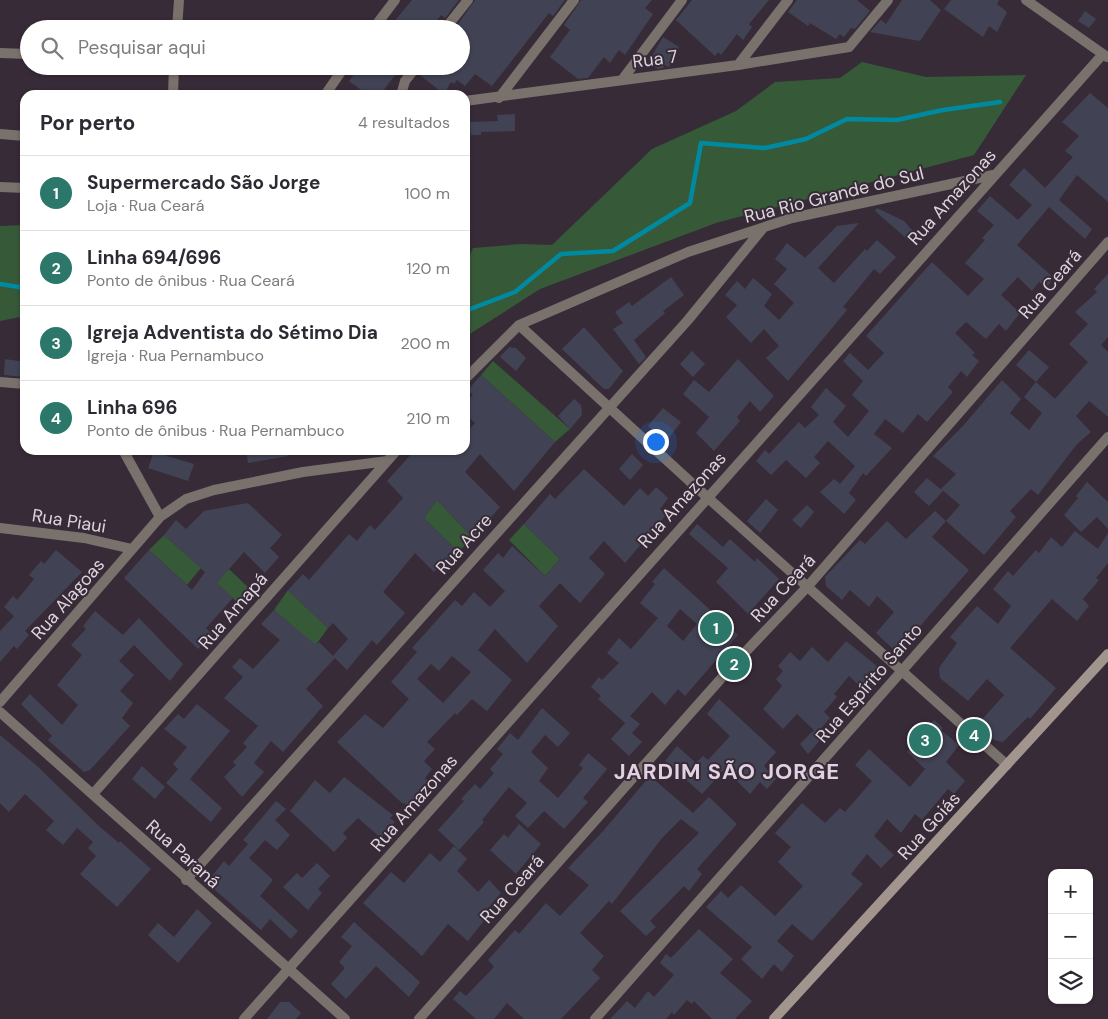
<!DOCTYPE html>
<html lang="pt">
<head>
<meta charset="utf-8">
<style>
  :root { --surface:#fff; --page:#f2f2f3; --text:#2b2b33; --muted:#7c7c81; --line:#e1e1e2; --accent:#2b7769 }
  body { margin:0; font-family:"DM Sans",sans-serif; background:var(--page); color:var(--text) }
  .controls { position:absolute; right:15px; bottom:15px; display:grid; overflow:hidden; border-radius:10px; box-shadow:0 1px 4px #0004 }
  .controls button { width:45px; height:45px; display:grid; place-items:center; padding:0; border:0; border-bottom:1px solid var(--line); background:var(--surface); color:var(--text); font:25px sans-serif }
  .you { position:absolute; left:655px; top:441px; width:18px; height:18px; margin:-12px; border:4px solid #fff; border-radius:50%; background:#1a73e8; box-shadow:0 0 0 8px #1a73e833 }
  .badge { display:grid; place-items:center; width:32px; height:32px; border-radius:50%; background:var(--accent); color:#fff; font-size:16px; font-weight:700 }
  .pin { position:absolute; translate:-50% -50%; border:2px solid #fff; box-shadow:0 1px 5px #0006 }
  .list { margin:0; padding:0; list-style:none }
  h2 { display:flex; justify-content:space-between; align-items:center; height:65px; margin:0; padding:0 20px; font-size:21px }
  h2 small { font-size:16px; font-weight:400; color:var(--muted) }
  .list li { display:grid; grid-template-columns:32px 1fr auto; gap:15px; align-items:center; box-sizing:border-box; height:75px; padding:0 20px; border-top:1px solid var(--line) }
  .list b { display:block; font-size:19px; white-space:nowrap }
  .list p { margin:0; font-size:16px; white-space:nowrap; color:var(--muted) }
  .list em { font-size:16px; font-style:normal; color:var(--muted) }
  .icon { flex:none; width:28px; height:28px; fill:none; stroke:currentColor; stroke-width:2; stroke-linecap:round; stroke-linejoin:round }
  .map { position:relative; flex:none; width:1108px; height:1019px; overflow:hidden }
  .search { position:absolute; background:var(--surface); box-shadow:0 1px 4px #0004; left:20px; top:20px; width:450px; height:55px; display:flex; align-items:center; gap:12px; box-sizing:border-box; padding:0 18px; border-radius:28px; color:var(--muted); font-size:19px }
  .panel { position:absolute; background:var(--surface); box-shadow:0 1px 4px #0004; left:20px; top:90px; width:450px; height:365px; border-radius:15px }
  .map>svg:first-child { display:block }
</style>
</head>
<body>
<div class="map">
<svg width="1108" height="1019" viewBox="0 0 1108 1019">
  <rect width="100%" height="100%" fill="#382b38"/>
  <path fill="#365938" d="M862 62 926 77 1026 75 974 155 716 223 540 289 465 337V266L473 248 521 244 552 245 652 149 736 111 775 82 840 78Z
    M25 225V316L0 321V226Z
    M493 361 570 429 555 442 481 375Z
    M437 500 473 538 458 552 424 518Z
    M524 524 560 559 545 576 509 540Z
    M164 535 200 567 212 553 250 589 238 603 201 568 187 585 149 550Z
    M288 590 328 628 315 646 274 610Z"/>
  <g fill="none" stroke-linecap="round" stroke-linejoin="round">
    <path stroke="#008aa1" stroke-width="4.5" d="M0 284 25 288
      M465 311 515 292 561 254 613 251 690 203 701 143 765 148 806 139 847 119 897 120 943 110 1000 102"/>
  </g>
  <path fill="#414354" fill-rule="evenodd" d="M412 0H459L445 18 441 15 430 29H388Z
    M475 0H565L553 16 549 13 492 86 475 74 465 86 457 80 454 84 451 82 444 94 421 76 428 66H461V29L456 27Z
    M581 0H652L645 8 653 14 625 55 619 50 610 63 604 57 588 78 578 79 550 57 570 30 564 25Z
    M692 0H769L749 24 752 27 743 40 737 34 721 55 718 52 715 56 676 20Z
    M797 0H857L870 11 855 29 851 28 844 37 840 34 836 39 810 23 808 26 788 12Z
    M902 0H930L941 10 920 41 870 32 881 20 886 24Z
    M951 0H999L997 4 1007 12 997 32 989 26 983 37 944 9Z
    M1085 11 1096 19 1089 28 1078 21Z
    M663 37 679 47 669 67 665 65 663 68 658 69 648 63Z
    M360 66H394L390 71 395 75 380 95H368L349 81Z
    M1090 93 1108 108V202L1077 175 1059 200 1092 229 1085 239 1049 207 1017 245 1054 278 1046 288 1039 282 1032 291 1018 277 1001 295 1020 313 1006 331 999 324 986 339 966 322 955 333 975 353 972 355 979 361 967 377 961 371 948 387 953 392 927 422 918 414 903 433 885 419 874 434 892 448 866 476 863 473 849 493 856 500 844 514 820 492 834 479 840 484 855 466 828 441 814 457 820 463 806 478 786 460 771 475 756 461 765 450 769 454 799 422 805 428 819 415 811 407 826 388 846 406 833 422 848 437 869 411 852 395 863 381 843 361 850 353 868 370 884 353 866 336 932 262 968 296 984 279 965 263 985 240 982 238 994 225 977 211 990 196 1018 220 1032 205 1009 185 1024 168 1045 188 1073 157 1065 151 1079 136 1062 122Z
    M515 114V131L481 132V135H471L469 122 498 121 497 115Z
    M877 208 904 221 912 230 915 246 875 211Z
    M859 223 818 268 834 283 865 249 867 251 877 240 896 257 880 274 874 269 843 307 847 310 788 381 766 358 779 346 764 329 751 343 726 317 737 305 725 295 737 281 745 289 753 278 772 294 764 306 779 320 794 303 774 284 787 269 775 259 787 243 805 258 837 226Z
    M1108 274V337L1101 345 1108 352V417L1089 401 1076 416 1091 432 1077 444 1038 495 1031 489 1010 511 1016 517 984 555 946 521 960 505 941 489 956 474 933 456 963 426 1002 380 1021 399 1010 413 1029 430 1042 413 1024 397 1036 382 1055 399 1088 362 1069 344 1088 324 1075 312 1097 292 1094 289Z
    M671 277 684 295 663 311 665 313 634 340 646 357 639 364 613 329 623 323 615 312 629 302 632 306Z
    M584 327 623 371 609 389H604L562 349Z
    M509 347 516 348 526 358 516 371 500 357Z
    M1029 350 1049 367 1036 382 1016 365Z
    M692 351 705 364 693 377 680 364Z
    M5 359 25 362V377L4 375Z
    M738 359 774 396 760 412 750 401 737 417 740 421 714 451 696 433 709 417 683 394 694 380 709 392Z
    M481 375 555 442 514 491 480 454 465 472 500 507 473 538 437 500 424 518 458 552 444 569 440 565 434 572 415 553 383 592 405 613 377 645 372 640 347 670 333 656 348 639 333 623 328 628 288 590 303 574 309 580 349 534 357 541 370 525 375 530 403 498 387 481 415 450H465V434L475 423 465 414V403L473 395 468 390Z
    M574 399 581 405 582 415 570 429 558 416Z
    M663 408 681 422 666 442 648 426Z
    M246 450H288V456L248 463Z
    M154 452 194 464 188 481 148 468Z
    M632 454 643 465 630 480 619 469Z
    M584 469 624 506 640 488 648 496 656 487 668 498 660 509 666 515 625 563 604 541 589 558 605 574 580 603 560 583 539 606 558 626 527 663 495 629 478 650 512 680 487 711 472 699 457 715 455 713 427 742 435 749 424 761 432 769 425 778 429 782 410 808 404 803 403 804 337 742 365 714 383 728 409 699 391 682 417 652 412 648 455 600 462 606 474 592 490 607 505 591 483 570 498 553 503 558 512 546 545 576 560 559 524 524 550 494 555 499ZM452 656 471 672 443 703 417 679 431 664 439 671Z
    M927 478 943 491 929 506 914 492Z
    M1087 482 1108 502V529L1097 517 1081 532 1064 515 1078 498 1076 496Z
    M766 499 778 510 760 533 747 521Z
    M248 503 282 535 270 548 279 557 265 573 244 552 217 583 233 598 206 628 212 634 198 649 124 578 149 550 192 590 205 572 164 535 176 520 186 529 204 511Z
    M807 505 814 512 801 528 792 520Z
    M935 511 946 521 932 537 969 570 900 649 894 650 876 633 894 612 877 596 869 607 850 590 842 600 826 586 825 577 860 540 865 544 887 521 906 539Z
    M697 524 723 547 730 539 755 562 757 558 779 579 748 614 716 582 728 568 689 534Z
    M1075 531 1098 549 1108 533V563L1096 578 1099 580 1083 599 1089 606 1077 621 1052 599 1010 648 1056 688 1030 719 1028 717 1003 742 994 740 978 724 1004 695 987 679 968 701 940 678 939 668 957 643 950 637 977 606 998 624 1011 606 993 589 1008 571 1013 576 1036 550 1039 553 1051 537 1062 547Z
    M56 550 82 572 25 631 29 635 17 649 14 646 0 662V631L14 616 4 607 13 596 17 600 34 579 29 575 41 561 44 564Z
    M664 568 738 635 685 696 678 689 665 705 652 692 630 716 640 724 632 733 642 742 629 756 611 739 627 721 625 723 598 699 601 696 591 687 599 677 602 680 619 663 607 653 619 638 631 649 658 618 640 603 655 584 652 582ZM680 609 697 624 683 641 667 626Z
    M274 610 316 645 319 642 335 658 306 689 323 706 283 752 271 741 254 763 264 772 242 797 224 777 236 765 233 762 247 747 243 743 258 726 224 698 243 677 232 667 240 658 253 669 280 640 261 624Z
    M95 611 123 635 139 618 183 664 170 681 134 645 119 661 134 675 120 691 133 703 122 718 130 726 90 770 84 772 48 740 52 736 21 704 30 694 62 725 78 705 57 685 82 655 71 645 86 629 83 626Z
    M846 641 877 666V677L864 690 849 676 834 694 837 697 824 712 830 718 817 733 797 714 783 729 763 709 782 686 776 679 783 671 778 666 790 652 800 661 812 647 828 662Z
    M719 699 776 752 764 766 776 779 767 789 760 782 750 794 725 769 702 794 665 761 677 746 696 763 703 756 708 760 730 736 707 714Z
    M197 704 230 731 190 779 222 808 211 822 166 783 178 769 173 764 187 747 164 729 178 714 184 719Z
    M542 708 570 733 558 747 545 735 531 752 548 768 539 781 558 798 583 768 579 765 588 753 607 769 583 798 588 802 564 829 544 811 528 828 515 816 527 803 509 787 482 820 484 822 459 850 438 830 464 801 461 799 475 784 480 789 494 773 490 769 503 754 497 749 510 733 518 740Z
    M934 720 943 728 941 730 959 745 946 762 965 781 954 794 948 789 922 820 915 814 901 833 887 819 874 836 894 855 881 868 867 854 851 874 863 884 812 941 792 924 777 941 794 956 782 972 774 964 762 979 741 959 752 947 706 907 721 891 728 898 741 885 775 916 803 886 778 862 791 847 775 833 802 803 825 823 840 808 845 812 872 781 855 765 869 749 910 787 925 769 907 752Z
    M814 730 821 739 808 754 800 744Z
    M0 735 37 766 100 827 119 843 120 841 151 869 117 907 80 874 96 856 88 848 93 842 77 828 63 845 46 830 54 821 25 794 9 812 0 803Z
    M142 766 165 787 155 799 132 779Z
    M650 776 693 813 709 797 737 824 697 869 702 874 689 891 684 886 650 921 656 927 646 936 620 911 699 833 681 819 662 838 612 904 609 901 580 933 604 956 592 970 600 978 561 1019H524L507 1003 494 1019H476L453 999 460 991 466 996 494 967 488 960 515 930 519 934 546 903 560 916 589 885 568 868 604 830Z
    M344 777 393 815 390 818 395 822 381 838 358 818 343 833 347 838 334 852 290 811 315 780 330 793Z
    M276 801 286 809 275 820 290 835 277 850 265 840 249 858 273 880 260 896 298 931 291 939 270 919 261 930 214 889 212 876 224 861 229 866 248 844 243 840Z
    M519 824 541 844 516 874 490 850 504 834 508 838Z
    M454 846 467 859 457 871 478 892 489 880 501 893 482 915 486 918 468 941 448 924 422 956 363 903 391 872 404 883 430 853 440 862Z
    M317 863 330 876 318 889 322 893 308 910 283 887 297 873 302 878Z
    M197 909 212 923 178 963 148 935 158 923 174 937Z
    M354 922 420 982 409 997 376 966 346 999 331 984 345 968 339 962 352 946 341 937Z
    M699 929 733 959 720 973 752 1001 735 1019H712L694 1001 692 1004 687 1000 674 1015 672 1012 666 1019H610L627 1001 635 1008 648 991 654 997 674 975 660 963 666 954 671 958Z
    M280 1002H289L301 1013 296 1019H267Z"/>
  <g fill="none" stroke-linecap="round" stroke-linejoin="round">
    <path stroke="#79716c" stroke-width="10" d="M1026 0 1107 57
      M177 29 179 0
      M373 29 395 0
      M445 29 468 0
      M0 53 29 54
      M738 65 788 0
      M622 80 682 0
      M173 95 174 66
      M325 95 345 66
      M401 95 405 81 417 66
      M499 98 574 0
      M465 101 738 65 849 47 888 0
      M0 134 25 136
      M0 187 25 188
      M519 325 707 497 1007 765
      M465 379 519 325 688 252 792 218 993 175
      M0 382 25 384
      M123 450 160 517
      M0 528 84 538 132 549
      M0 702 160 517 186 499 214 490 303 472 387 461
      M0 712 345 1019
      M93 794 397 450
      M186 880 688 320 763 228
      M244 1019 1103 54
      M419 1019 734 664 808 586 1108 242
      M595 1019 1108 437"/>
    <path stroke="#a2958d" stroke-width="10" d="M774 1019 1108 654"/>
  </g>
  <g text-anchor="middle" stroke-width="4" stroke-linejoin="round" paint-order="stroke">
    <g font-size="18" fill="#ddd5dd" stroke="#382b38">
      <text transform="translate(655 59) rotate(-7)" y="6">Rua 7</text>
      <text transform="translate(834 195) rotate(-14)" y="6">Rua Rio Grande do Sul</text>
      <text transform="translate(952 197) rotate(-48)" y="6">Rua Amazonas</text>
      <text transform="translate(1050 284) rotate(-49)" y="6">Rua Ceará</text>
      <text transform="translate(682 500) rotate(-48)" y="6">Rua Amazonas</text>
      <text transform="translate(69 521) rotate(9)" y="6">Rua Piaui</text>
      <text transform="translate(464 544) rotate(-48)" y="6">Rua Acre</text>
      <text transform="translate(783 588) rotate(-47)" y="6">Rua Ceará</text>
      <text transform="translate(68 599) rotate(-49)" y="6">Rua Alagoas</text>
      <text transform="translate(233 611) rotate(-49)" y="6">Rua Amapá</text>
      <text transform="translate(869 683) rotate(-49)" y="6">Rua Espírito Santo</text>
      <text transform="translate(414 803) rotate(-49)" y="6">Rua Amazonas</text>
      <text transform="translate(929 826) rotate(-48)" y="6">Rua Goiás</text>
      <text transform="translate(183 854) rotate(42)" y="6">Rua Paraná</text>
      <text transform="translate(512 889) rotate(-48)" y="6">Rua Ceará</text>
    </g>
    <g font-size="22" font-weight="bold" letter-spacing="1" fill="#e2d1e1" stroke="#382b38">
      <text x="727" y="779">JARDIM SÃO JORGE</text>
    </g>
  </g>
</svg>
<div class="controls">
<button>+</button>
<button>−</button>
<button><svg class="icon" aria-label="layers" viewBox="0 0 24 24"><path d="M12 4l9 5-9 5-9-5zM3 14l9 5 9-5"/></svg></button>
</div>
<div class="you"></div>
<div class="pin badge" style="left:716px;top:628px">1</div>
<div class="pin badge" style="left:734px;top:664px">2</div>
<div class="pin badge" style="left:925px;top:740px">3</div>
<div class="pin badge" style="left:974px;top:735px">4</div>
<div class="search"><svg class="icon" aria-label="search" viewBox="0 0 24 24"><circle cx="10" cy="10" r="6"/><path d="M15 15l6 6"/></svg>Pesquisar aqui</div>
<section class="panel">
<h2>Por perto<small>4 resultados</small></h2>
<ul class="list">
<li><span class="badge">1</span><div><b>Supermercado São Jorge</b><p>Loja · Rua Ceará</p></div><em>100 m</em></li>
<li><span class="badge">2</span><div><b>Linha 694/696</b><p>Ponto de ônibus · Rua Ceará</p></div><em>120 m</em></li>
<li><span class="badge">3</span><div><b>Igreja Adventista do Sétimo Dia</b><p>Igreja · Rua Pernambuco</p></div><em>200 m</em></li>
<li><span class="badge">4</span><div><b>Linha 696</b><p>Ponto de ônibus · Rua Pernambuco</p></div><em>210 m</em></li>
</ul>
</section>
</div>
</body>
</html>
